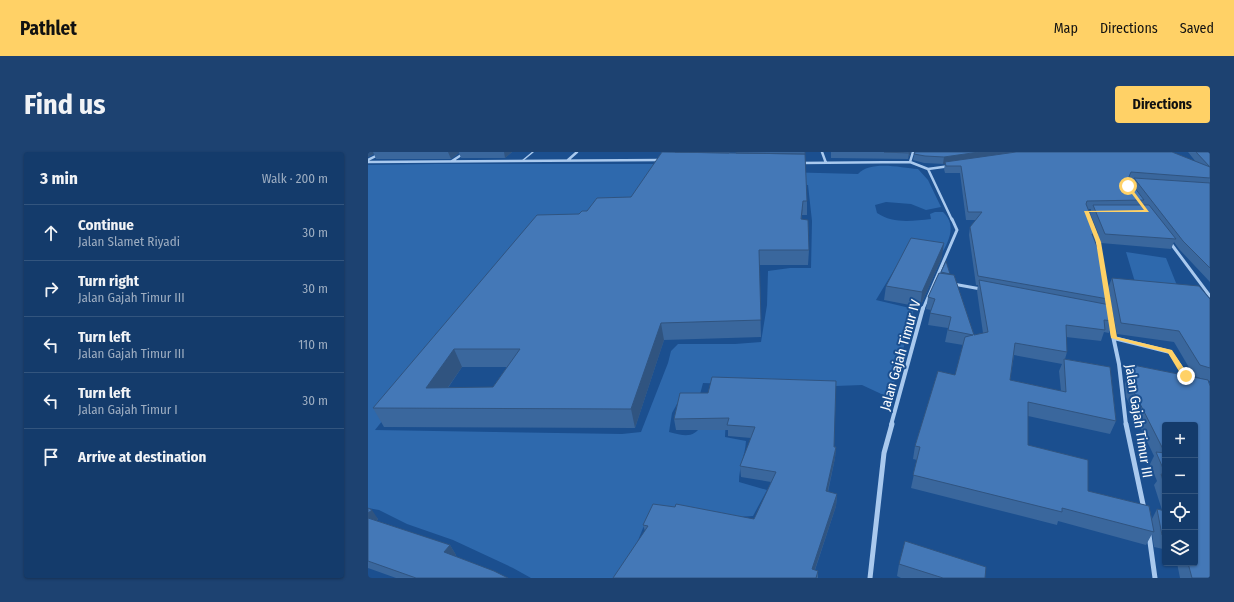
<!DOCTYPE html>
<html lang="en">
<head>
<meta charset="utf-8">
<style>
  :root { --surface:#143b6b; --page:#1d4271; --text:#f1f3f6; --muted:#9dadc1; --line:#33557e; --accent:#ffd166 }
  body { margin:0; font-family:"Fira Sans Condensed",sans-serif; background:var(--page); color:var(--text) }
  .controls { position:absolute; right:12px; bottom:12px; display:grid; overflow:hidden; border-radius:4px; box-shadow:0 1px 3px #0004 }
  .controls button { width:36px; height:36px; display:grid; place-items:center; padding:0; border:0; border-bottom:1px solid var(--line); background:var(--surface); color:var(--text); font:20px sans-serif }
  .stop { position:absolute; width:12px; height:12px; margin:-9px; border:3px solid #ffd166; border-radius:50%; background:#fff }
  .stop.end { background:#ffd166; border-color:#fff; box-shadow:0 1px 4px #0008 }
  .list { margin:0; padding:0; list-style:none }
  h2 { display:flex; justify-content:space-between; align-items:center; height:52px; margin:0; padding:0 16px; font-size:17px }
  h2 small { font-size:13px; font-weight:400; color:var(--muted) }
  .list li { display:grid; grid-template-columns:26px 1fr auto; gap:12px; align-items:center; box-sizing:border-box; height:56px; padding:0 16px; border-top:1px solid var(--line) }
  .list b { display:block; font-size:15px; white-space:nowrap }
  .list p { margin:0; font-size:13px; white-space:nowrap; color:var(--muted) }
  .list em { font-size:13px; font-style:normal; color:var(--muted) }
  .icon { flex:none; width:22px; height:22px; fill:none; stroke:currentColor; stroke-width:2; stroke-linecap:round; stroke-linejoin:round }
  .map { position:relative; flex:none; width:842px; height:426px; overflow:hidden; border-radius:4px }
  header { display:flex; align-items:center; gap:24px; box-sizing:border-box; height:56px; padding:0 20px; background:var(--accent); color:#111 }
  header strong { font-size:19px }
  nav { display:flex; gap:22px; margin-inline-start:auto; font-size:14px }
  .intro { display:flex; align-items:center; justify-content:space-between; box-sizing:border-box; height:96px; padding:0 24px }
  h1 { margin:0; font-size:28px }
  .button { padding:10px 18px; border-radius:4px; background:var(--accent); color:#111; font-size:14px; font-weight:700 }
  main { display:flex; gap:24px; padding:0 24px }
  aside { flex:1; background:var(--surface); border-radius:4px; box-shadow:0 1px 3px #0004 }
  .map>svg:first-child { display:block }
</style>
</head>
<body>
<header>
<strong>Pathlet</strong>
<nav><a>Map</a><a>Directions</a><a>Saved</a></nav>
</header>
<div class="intro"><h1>Find us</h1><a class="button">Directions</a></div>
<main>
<aside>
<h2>3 min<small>Walk · 200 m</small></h2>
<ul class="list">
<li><svg class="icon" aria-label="ahead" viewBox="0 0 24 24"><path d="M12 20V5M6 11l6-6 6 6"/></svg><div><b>Continue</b><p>Jalan Slamet Riyadi</p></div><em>30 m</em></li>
<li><svg class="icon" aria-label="right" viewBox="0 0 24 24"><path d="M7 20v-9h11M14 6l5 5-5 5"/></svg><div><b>Turn right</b><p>Jalan Gajah Timur III</p></div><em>30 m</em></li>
<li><svg class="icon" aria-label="left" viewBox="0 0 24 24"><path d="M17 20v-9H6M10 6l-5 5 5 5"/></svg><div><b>Turn left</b><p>Jalan Gajah Timur III</p></div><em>110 m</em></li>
<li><svg class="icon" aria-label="left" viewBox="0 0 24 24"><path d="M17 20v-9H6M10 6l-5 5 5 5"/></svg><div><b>Turn left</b><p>Jalan Gajah Timur I</p></div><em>30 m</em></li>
<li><svg class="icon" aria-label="arrive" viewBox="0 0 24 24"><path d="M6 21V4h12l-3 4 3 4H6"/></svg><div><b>Arrive at destination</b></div></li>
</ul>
</aside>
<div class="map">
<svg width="842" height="426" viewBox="0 0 842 426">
  <rect width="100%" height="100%" fill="#1b4f8f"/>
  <path fill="#2e69ad" d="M68 12H395L275 37 45 230 7 278 254 282 273 280 300 211 303 199 310 192H367L393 190 399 153 400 119 422 116H443L444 69 440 33 409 32 413 20 490 22C503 8 533 16 550 17L560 28 573 55 558 58 543 52 518 50 507 53 509 61C525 72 544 69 563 67L562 62 567 60H575C589 73 581 89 573 103L538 98 508 148 546 157 522 246 494 233 440 235 335 231 331 246 310 250 304 261 301 280C317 284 325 287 335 272L358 265 357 285 378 289C377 304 371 315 371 330L399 338 385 364 277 371 267 396 246 426H163L145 416 85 388 39 372 11 358 0 356V13Z
    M758 100 798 106 810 136 767 130Z"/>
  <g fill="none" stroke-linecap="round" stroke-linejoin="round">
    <path stroke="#a9c9ee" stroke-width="1.5" d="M154 9 165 0"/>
    <path stroke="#a9c9ee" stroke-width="2.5" d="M454 0 458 11
      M0 8 16 0
      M200 8 209 0
      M84 9 98 0
      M0 10 294 8
      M542 10 545 0
      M432 11 542 10 560 17 584 68
      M560 17 582 14"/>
    <path stroke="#a9c9ee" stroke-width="3" d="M727 82 733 106
      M801 89 842 144
      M585 132 613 137
      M555 157 589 78 584 67"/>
    <path stroke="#a9c9ee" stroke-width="4" d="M742 170 751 212 758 273
      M746 186 802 200 821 227
      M523 273 555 156"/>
    <path stroke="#a9c9ee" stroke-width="5" d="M758 272 776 357
      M781 383 787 426
      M502 426 516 301 524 272"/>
  </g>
  <path fill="#3a679d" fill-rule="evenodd" d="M0 0H144L137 6H93L91 1 83 7H8L6 2 0 5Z
    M463 0H543L540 7 463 6Z
    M547 0H804L828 10 820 0H842V130L811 97 806 90 803 97 733 91 730 83 727 90 734 107 740 147 738 152 742 153 746 169 741 181 736 180 733 189 698 185 699 200 697 207 742 215 748 269 742 282 660 264V293L720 308V339L781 354 784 367 789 357 794 358 786 333 789 329 782 312 786 304 758 245 757 231 765 213 840 228 842 234V426H812L809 411H827V273H797V404L795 397 786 395 784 382 778 393 690 369 689 373 543 336 549 308 545 307 547 294 570 219 587 223 595 193 577 190 580 176 560 173 563 158 558 157 560 145 571 121H573L578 109 582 123H586L606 183 615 181 609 139 610 133H608L601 83 602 75 608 68H598L592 21H577L576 17 577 12 556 11 545 8ZM760 27 765 28 764 32 760 28ZM720 57H723L722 62ZM646 203 694 212 691 219 693 239 642 228Z
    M366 1 439 49V63H434V67L441 98 440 113H391L393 185 296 188 267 276 16 275 5 256 211 62 219 59 263 45ZM94 215H139L125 235 80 236Z
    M574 105 552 155 516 148 518 134Z
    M744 126 842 147V229L826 224 806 190 749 182 740 136Z
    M312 241 468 295 467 306 460 340 469 342 468 354 447 418 450 419V426H245L277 379 275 373 386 367 403 330 373 325 372 314 383 286 360 284V278H308L306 267Z
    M0 356 10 367 8 369 82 393 88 403 87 404 140 426H28L0 416Z
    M531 412 617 426H533L529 424Z"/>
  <path fill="#305480" d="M0 0H10H5L6 2 0 5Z
    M80 0H91V1L83 7Z
    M136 0H144L137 6Z
    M541 0H543L540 7 541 1Z
    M611 0H654L577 10V12H575L576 5Z
    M435 49 434 63 433 82V67Z
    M576 91 574 105 552 155 554 140Z
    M293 171 296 188 267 276 263 257Z
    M86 197 94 215 67 254 58 236Z
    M468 295 467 306 457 351 458 339Z
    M469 342 468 354 444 426V417Z
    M4 358 10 367 2 375 0 371V361Z
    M82 393 88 403 81 410 76 400Z"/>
  <path fill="#4478b7" stroke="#305480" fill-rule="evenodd" d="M294 0 437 2 439 49H435L433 67 440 68 441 98H391L393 168 293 171 263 257 5 256 169 63 211 62 214 59H219L229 46 263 45ZM86 197H152L125 235 58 236Z
    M307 0H362L361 1Z
    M368 0H437V2L368 1Z
    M516 0H541V1Z
    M547 0H611L576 5 557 4 546 2Z
    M648 0H804L842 15 828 0H842V26L763 20 760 27 776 48 719 49 718 52 730 82H724L734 107 740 147 610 124 602 75 614 60H600L593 14H578L577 10Z
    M766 26 842 31V116L815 89Z
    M725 53H781L808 87 737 82Z
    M543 86 576 91 554 140 518 134Z
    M578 109 582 122 573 120Z
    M571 121 586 123 606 183 620 180 611 128 742 153 746 169 736 168 737 178 698 173 699 200 647 191 642 228 698 240 696 207 742 215 748 269 660 250V293L720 308V339L781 354 786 380 694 356V360L545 323 552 295 547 294 570 219 587 223 597 185 605 183 580 178 583 165 562 161 567 147 560 145Z
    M744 126 831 134 842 147V216L832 213 811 179 753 171Z
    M765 213 840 228 842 234V426H824L820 411H827V273H797V301L763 234 762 220 766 221Z
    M344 225 468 229 466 295H468L458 339 469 342 444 417 450 419 448 426H245L280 374 275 373 285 352 307 355 308 352 386 367 408 320 372 314 387 275 359 273 361 266 306 267 312 241H340Z
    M788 300 797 301V321Z
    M793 322 797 323V335Z
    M0 356 4 358 0 361Z
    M789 357 797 359V384L794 383Z
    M0 366 82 393 76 400 126 419 140 426H48L0 409Z
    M537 389 618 415 617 426H575L531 412Z"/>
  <path fill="#ffd166" d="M761 33 781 60H721L733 90 749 185 804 198 821 224 820 226H815L800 201 743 186 728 90 716 59 776 58 758 34Z"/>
  <g text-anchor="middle" stroke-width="4" stroke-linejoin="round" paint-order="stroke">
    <g font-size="14" fill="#fff" stroke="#1b4f8f">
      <text transform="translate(532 203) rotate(-74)" y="5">Jalan Gajah Timur IV</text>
      <text transform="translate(771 269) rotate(81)" y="5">Jalan Gajah Timur III</text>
    </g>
  </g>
</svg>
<div class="controls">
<button>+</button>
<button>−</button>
<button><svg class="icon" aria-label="locate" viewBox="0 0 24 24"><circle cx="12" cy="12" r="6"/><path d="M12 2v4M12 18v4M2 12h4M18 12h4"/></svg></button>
<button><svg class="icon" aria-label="layers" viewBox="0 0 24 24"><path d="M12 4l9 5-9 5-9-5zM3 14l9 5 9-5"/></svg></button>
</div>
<div class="stop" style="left:760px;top:34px"></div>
<div class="stop end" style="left:818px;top:224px"></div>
</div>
</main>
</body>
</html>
